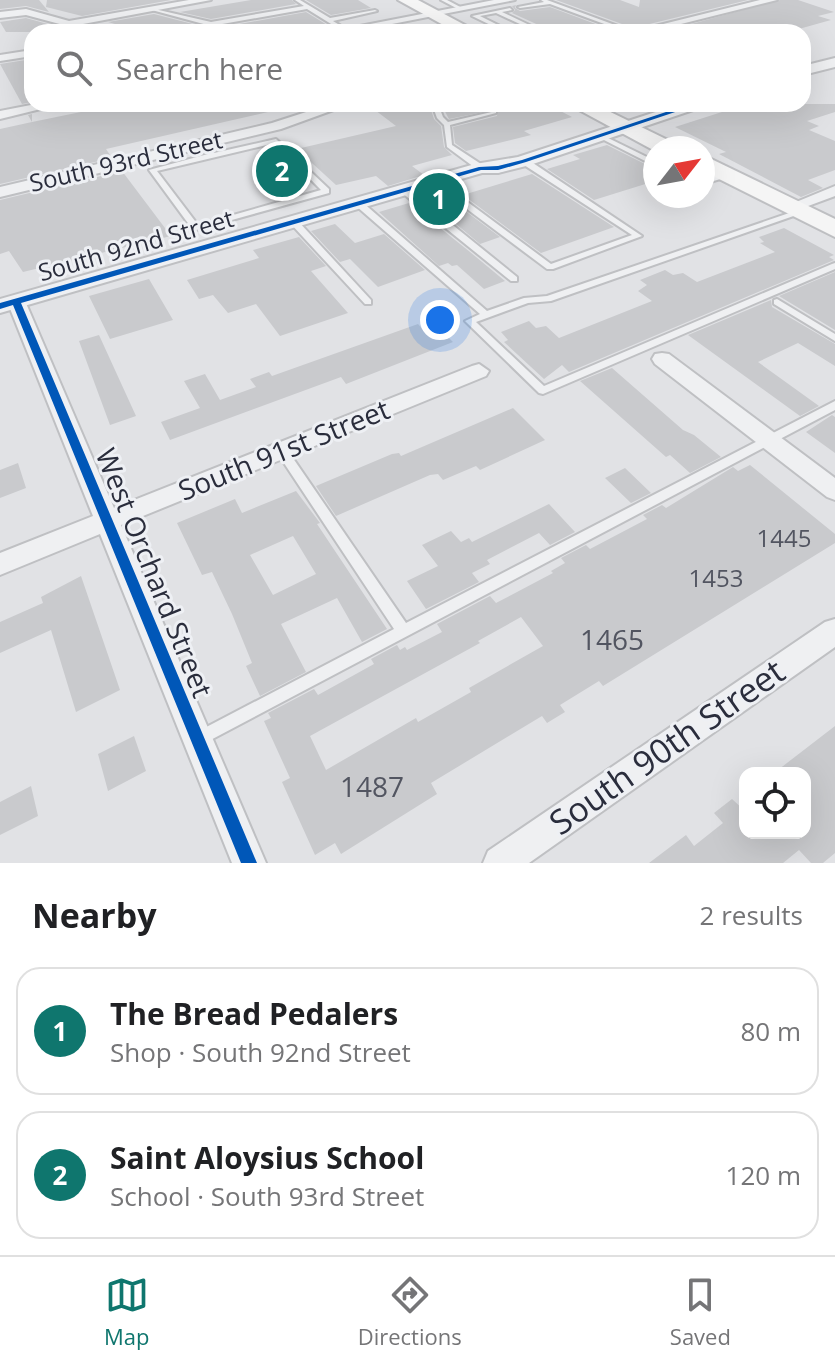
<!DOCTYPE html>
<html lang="en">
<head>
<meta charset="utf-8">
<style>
  :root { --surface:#fff; --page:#f6f6f6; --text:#202124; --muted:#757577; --line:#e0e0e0; --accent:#0f766e }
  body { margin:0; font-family:"Open Sans",sans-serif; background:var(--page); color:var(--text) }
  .controls { position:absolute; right:24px; bottom:24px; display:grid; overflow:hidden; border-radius:16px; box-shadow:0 8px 32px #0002 }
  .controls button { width:72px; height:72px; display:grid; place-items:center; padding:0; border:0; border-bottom:2px solid var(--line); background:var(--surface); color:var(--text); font:40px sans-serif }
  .compass { position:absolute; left:643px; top:136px; width:72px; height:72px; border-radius:50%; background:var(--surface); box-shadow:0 8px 32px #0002; rotate:59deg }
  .you { position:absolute; left:440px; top:320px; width:28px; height:28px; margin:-20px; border:6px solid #fff; border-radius:50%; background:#1a73e8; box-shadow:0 0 0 12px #1a73e833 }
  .badge { display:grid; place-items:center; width:52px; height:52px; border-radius:50%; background:var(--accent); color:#fff; font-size:26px; font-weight:700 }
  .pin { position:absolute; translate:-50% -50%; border:4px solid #fff; box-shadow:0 2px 8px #0006 }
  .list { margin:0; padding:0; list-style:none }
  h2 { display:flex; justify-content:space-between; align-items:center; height:104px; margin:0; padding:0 32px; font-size:34px }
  h2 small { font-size:26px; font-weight:400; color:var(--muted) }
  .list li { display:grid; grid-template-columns:52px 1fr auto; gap:24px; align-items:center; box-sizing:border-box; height:128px; margin:0 16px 16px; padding:0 16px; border:2px solid var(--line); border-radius:24px }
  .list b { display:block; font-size:30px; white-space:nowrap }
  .list p { margin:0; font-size:26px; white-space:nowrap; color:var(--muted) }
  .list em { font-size:26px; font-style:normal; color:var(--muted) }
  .icon { flex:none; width:44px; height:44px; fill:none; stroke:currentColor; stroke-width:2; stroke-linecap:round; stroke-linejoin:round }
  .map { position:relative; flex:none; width:835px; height:863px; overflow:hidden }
  .search { position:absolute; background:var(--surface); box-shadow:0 8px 32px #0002; left:24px; right:24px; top:24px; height:88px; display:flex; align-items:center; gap:20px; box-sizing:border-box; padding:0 28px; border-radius:24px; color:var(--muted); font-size:30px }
  .sheet { height:392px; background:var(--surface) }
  nav { display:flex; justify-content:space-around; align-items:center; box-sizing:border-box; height:112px; border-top:2px solid var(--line); background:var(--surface); font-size:22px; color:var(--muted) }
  nav a { display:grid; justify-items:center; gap:4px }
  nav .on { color:var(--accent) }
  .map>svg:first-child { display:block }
</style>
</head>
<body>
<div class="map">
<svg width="835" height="863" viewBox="0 0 835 863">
  <rect width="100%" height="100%" fill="#e1e2e5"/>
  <path fill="#c9cacd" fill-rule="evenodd" d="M0 0H39L49 12 26 6 0 9Z
    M47 0H171L82 16 46 7Z
    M251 0H292L296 4 211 19 180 12Z
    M306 0H358L371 8 331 15Z
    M556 0H620L639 7 640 0H748L633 28Z
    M780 0H798L834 12 818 16 831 20 788 32H662Z
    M516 5 515 8 520 11 550 7 617 32H554L512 13 515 10 512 6Z
    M306 12 332 28 326 32H122V26L108 22 154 14 212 29Z
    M26 18 62 28 65 32H6L0 22Z
    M32 59V102L22 104 0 64Z
    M120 104H267L268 112 106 149 112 158 0 184V129L32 122 28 115 32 114V122Z
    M367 104H429L434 119 441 126 444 147 452 155 412 166 424 175 388 186 376 176 336 185 301 153 305 152 301 148 396 126Z
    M441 104H547L572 117 524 131 531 135 466 151 455 143 453 127 497 116 498 109 449 119Z
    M747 104H835V112L807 121 819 126 809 130 835 141V170L808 180 823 188 801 197 719 154 726 152 675 127Z
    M607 145 655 169V181L594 200 547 169 580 159 573 155Z
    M122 171 171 236 23 272 9 251 0 254V200Z
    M532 174 614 227 541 253 463 195Z
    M436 189 500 237 480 244 420 194Z
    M404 199 470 252 505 281 484 289 457 265 452 266 448 263 439 266 379 212 409 203Z
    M335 224 355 243 384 234 425 270 378 287 350 259 340 262 311 231Z
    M784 228 834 255 829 257 834 260 569 372 562 365 544 379 504 342 508 340 501 332 529 321 536 328 546 326 559 338 652 301 638 291 647 285 640 280 665 270 673 275 683 273 697 282 775 252 760 243 764 242 759 237Z
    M299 237 326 266 311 271 348 313 280 336 256 304 228 313 213 295 199 299 187 280 259 258 253 250Z
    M835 272V330L779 296Z
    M149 279 173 320 110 339 89 296Z
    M771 300 772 307 835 344V366L798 343 758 362 819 406 800 416 688 335Z
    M418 324 426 333 439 328 453 342 346 384 341 377 170 440 161 422 200 408 184 381 205 374 220 400 256 387 250 379 269 372 272 376Z
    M99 335 136 416 110 425 79 341Z
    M612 368 683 430 694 435 721 457 690 473 670 455 666 457 580 381Z
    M513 408 545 440 480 470 476 466 443 480 438 474 430 475 336 516 316 486 392 454 399 453 401 456Z
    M832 415 835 417V453L806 432Z
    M18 463 26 488 0 498V470Z
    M750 465 835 534V543L603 686 599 681 560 705 565 712 547 723 542 716 431 783 437 794 341 854 335 843 315 855 282 782 290 778 264 721 271 718 268 713 314 689 318 695 374 664 371 659 397 645 400 650 405 647 407 650 442 632 437 624 490 596 496 603 553 573 551 571 565 563 561 558 586 545 590 549 647 519 643 515 662 505 666 508 733 467 738 471ZM521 617 543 646 469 688 471 692 418 722 416 718 326 770 310 736 480 643 478 641Z
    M625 468 651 493 631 503 605 478Z
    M296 491 320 523 317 524 387 629 362 642 337 598 281 624 306 672 260 696 246 666 252 663 232 614 212 572 202 575 177 523 235 499 242 513ZM293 536 316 574 273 595 250 555Z
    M549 504 575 532 550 545 539 533 487 560 490 564 472 573 479 582 426 609 407 581 438 566 422 545 451 531 461 542 469 538 472 542Z
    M81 576 120 690 76 712 51 630 0 653V622L43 603 41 597Z
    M835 726V853L823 863H811L799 850 783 863H649L686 835 694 846 723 823 714 813 732 799 745 811V833H805V773H774Z
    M134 736 146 771 108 791 98 754Z
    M31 786 38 816 0 835V802Z"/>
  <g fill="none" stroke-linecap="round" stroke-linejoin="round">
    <defs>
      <path id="service" d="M295 0H300L330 18 375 10 377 11 333 21 351 32H344L307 9 211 26 148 9 150 8 211 22 304 6Z
        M441 0H447L464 9 460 10Z
        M541 0H547L634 32H626L550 4 520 8 518 7 544 2Z
        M510 8 512 10 502 12 544 32H537L496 13 480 16 512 32H505L472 16Z
        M432 104H438L443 117 448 122 496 111V113L450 125 452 145 484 166V170H478L447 147 444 125 437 118Z
        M600 136H604L655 161V166L600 138Z
        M276 139 329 189V193L196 230H193L149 170 208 154 200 144 203 142 214 153ZM275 143 321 190 198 225 157 171Z
        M521 159H527L642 236 553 269H547L431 182 438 180 551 264 632 235 521 163Z
        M728 172H731V176L703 184V180Z
        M401 188H407L517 277V281H511L401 192Z
        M355 201H361L487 311 524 298 547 296 798 210 805 212 551 301 528 303 476 322 544 386 832 264 835 263V269L543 394 539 393 465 321 480 314 355 205Z
        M291 220H297L371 300V304H365L291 224Z
        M777 299 835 334V341L774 304V300Z
        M835 401V410L203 744 198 747 193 744 190 739 193 734 394 629 278 454 276 451 278 448H286L406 623Z"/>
      <path id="minor" d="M189 0H211L83 24 87 27 82 30 26 15 0 18V12L26 9 69 21Z
        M494 0H515L351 32H329Z
        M760 0H777L649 32H631Z
        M32 50V56L0 61V55Z
        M36 104H61L0 119V111Z
        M331 104H350L281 129 0 197V187L272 123Z
        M835 186V196L792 212 784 207Z
        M16 296 25 301 114 508 472 366 479 364 489 371 486 376 121 525 266 863H232L100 534 0 575V553L93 516 7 301Z
        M662 353 669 354 835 478V500L827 497 655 364 652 359 655 354Z
        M835 619V647L529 863H483L488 851 825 622Z"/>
      <path id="tertiary" d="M835 58V67L803 75V66Z
        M680 104H704L702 107 530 165 498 173H482L0 313V299L475 164 518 157Z"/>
      <path id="primary" d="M398 0H418L478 32H456Z
        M568 104H594L674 143 677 148H655V151Z
        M703 155 835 219V237L703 171Z"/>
    </defs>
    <use href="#service" stroke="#bfc0c3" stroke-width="4"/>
    <use href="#minor" stroke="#bfc0c3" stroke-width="4"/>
    <use href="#tertiary" stroke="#bfc0c3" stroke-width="4"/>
    <use href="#primary" stroke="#bebfc2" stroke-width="4"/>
    <use href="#service" fill="#eff0f2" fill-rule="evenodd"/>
    <use href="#minor" fill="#eff0f2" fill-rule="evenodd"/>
    <use href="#tertiary" fill="#eff0f2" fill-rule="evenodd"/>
    <use href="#primary" fill="#f5f5f5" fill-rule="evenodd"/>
    <defs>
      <path id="cycleway" d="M690 104H699L526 162 498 170H481L21 303 257 863H241L13 305 0 309V303L479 167 498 166 522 160Z"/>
    </defs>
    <use href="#cycleway" stroke="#eef0f4" stroke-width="5"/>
    <use href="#cycleway" fill="#0057b8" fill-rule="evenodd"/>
  </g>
  <g text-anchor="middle" stroke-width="6" stroke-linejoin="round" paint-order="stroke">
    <g font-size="24" fill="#2a2d3c" stroke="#eef0f4">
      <text transform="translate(126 162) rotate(-13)" y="8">South 93rd Street</text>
      <text transform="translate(136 246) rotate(-16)" y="8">South 92nd Street</text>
    </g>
    <g font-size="24" fill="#525561">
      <text x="784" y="547">1445</text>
      <text x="716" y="587">1453</text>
    </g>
    <g font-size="28" fill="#2a2d3c" stroke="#eef0f4">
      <text transform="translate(284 450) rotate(-22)" y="10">South 91st Street</text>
      <text transform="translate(154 573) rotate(68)" y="10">West Orchard Street</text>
    </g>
    <g font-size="28" fill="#525561">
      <text x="612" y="650">1465</text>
      <text x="372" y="797">1487</text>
    </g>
    <g font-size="34" fill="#2a2d3c" stroke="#eef0f4">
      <text transform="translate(667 747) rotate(-35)" y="12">South 90th Street</text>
    </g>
  </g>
</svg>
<div class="controls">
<button><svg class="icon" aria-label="locate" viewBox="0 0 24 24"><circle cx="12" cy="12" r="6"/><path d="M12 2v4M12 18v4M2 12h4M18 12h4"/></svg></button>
</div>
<svg class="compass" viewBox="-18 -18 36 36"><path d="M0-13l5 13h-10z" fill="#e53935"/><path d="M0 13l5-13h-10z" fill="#757577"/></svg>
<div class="you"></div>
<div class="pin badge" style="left:439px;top:199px">1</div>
<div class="pin badge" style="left:282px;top:171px">2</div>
<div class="search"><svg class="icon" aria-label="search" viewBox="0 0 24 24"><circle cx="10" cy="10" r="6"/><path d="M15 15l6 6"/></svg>Search here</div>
</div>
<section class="sheet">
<h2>Nearby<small>2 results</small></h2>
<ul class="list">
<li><span class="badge">1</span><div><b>The Bread Pedalers</b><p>Shop · South 92nd Street</p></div><em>80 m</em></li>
<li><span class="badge">2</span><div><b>Saint Aloysius School</b><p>School · South 93rd Street</p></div><em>120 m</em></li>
</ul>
</section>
<nav>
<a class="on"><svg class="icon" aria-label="map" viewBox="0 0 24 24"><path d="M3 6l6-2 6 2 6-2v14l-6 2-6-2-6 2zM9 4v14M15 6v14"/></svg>Map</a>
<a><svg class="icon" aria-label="directions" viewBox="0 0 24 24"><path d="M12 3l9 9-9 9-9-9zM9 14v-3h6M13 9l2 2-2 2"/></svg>Directions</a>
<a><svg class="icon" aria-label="saved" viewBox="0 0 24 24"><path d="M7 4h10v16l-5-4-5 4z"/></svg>Saved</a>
</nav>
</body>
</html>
